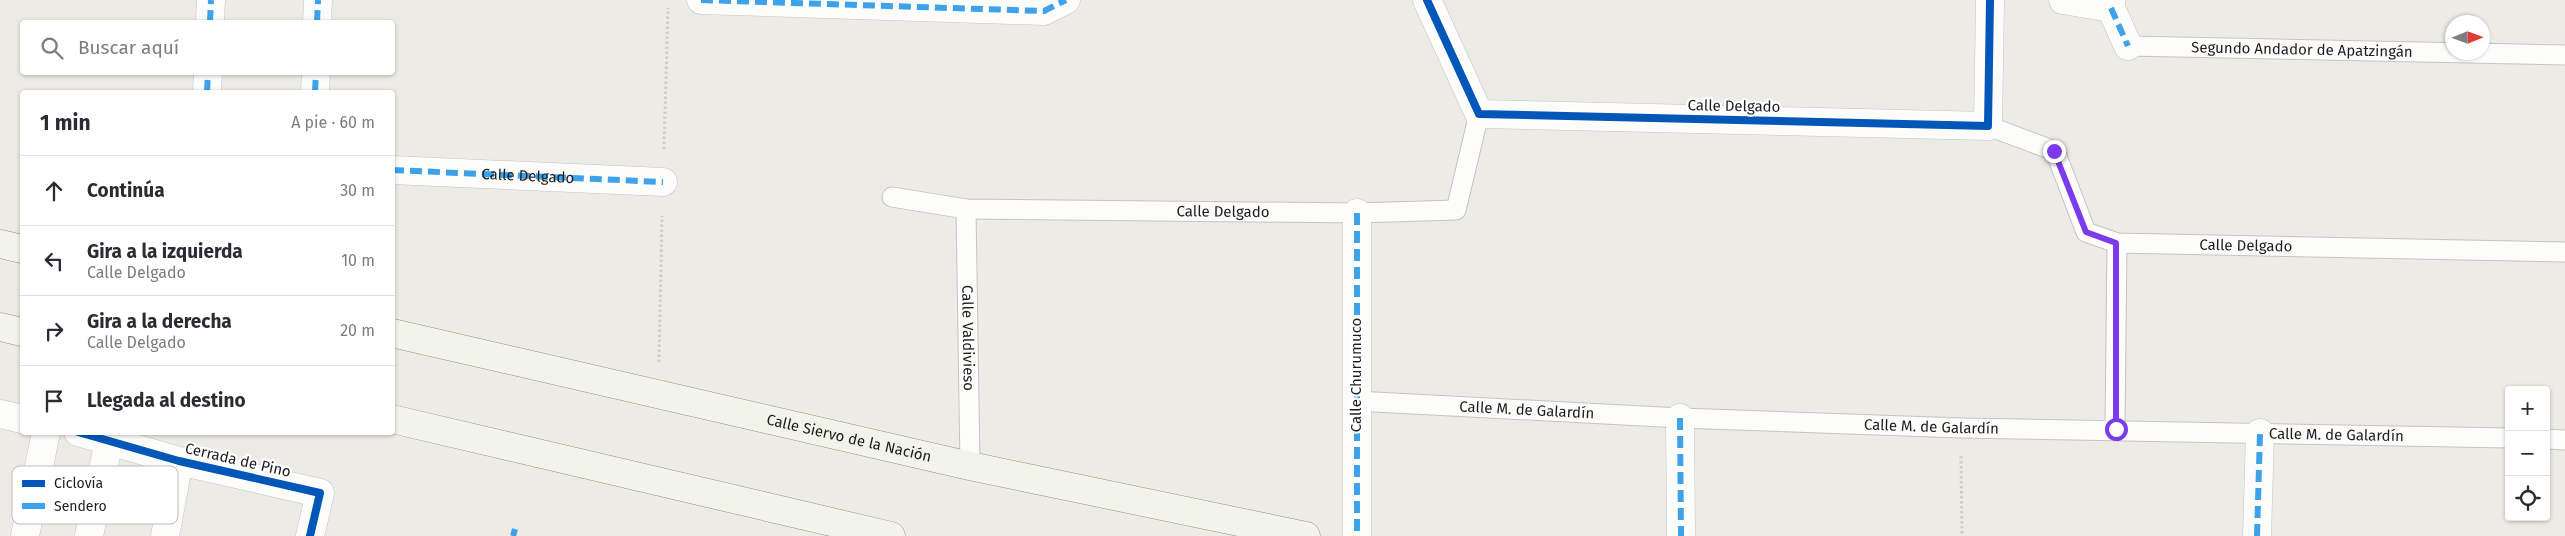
<!DOCTYPE html>
<html lang="es">
<head>
<meta charset="utf-8">
<style>
  :root { --surface:#fff; --page:#f2f2f3; --text:#2b2b33; --muted:#7c7c81; --line:#e1e1e2 }
  body { margin:0; font-family:"Fira Sans",sans-serif; background:var(--page); color:var(--text) }
  .controls { position:absolute; right:15px; bottom:15px; display:grid; overflow:hidden; border-radius:5px; box-shadow:0 1px 4px #0004 }
  .controls button { width:45px; height:45px; display:grid; place-items:center; padding:0; border:0; border-bottom:1px solid var(--line); background:var(--surface); color:var(--text); font:25px sans-serif }
  .compass { position:absolute; left:2445px; top:15px; width:45px; height:45px; border-radius:50%; background:var(--surface); box-shadow:0 1px 4px #0004; rotate:89deg }
  .stop { position:absolute; width:15px; height:15px; margin:-11px; border:4px solid #7c3aed; border-radius:50%; background:#fff }
  .stop.end { background:#7c3aed; border-color:#fff; box-shadow:0 1px 5px #0008 }
  .list { margin:0; padding:0; list-style:none }
  h2 { display:flex; justify-content:space-between; align-items:center; height:65px; margin:0; padding:0 20px; font-size:21px }
  h2 small { font-size:16px; font-weight:400; color:var(--muted) }
  .list li { display:grid; grid-template-columns:32px 1fr auto; gap:15px; align-items:center; box-sizing:border-box; height:70px; padding:0 20px; border-top:1px solid var(--line) }
  .list b { display:block; font-size:19px; white-space:nowrap }
  .list p { margin:0; font-size:16px; white-space:nowrap; color:var(--muted) }
  .list em { font-size:16px; font-style:normal; color:var(--muted) }
  .icon { flex:none; width:28px; height:28px; fill:none; stroke:currentColor; stroke-width:2; stroke-linecap:round; stroke-linejoin:round }
  .map { position:relative; flex:none; width:2565px; height:536px; overflow:hidden }
  .search { position:absolute; background:var(--surface); box-shadow:0 1px 4px #0004; left:20px; top:20px; width:375px; height:55px; display:flex; align-items:center; gap:12px; box-sizing:border-box; padding:0 18px; border-radius:5px; color:var(--muted); font-size:19px }
  .panel { position:absolute; background:var(--surface); box-shadow:0 1px 4px #0004; left:20px; top:90px; width:375px; height:345px; border-radius:5px }
  .map>svg:first-child { display:block }
</style>
</head>
<body>
<div class="map">
<svg width="2565" height="536" viewBox="0 0 2565 536">
  <rect width="100%" height="100%" fill="#ecebe6"/>
  <g fill="none" stroke-linecap="round" stroke-linejoin="round">
    <defs>
      <g id="lane">
        <path id="s1" d="M2128 46 2565 55"/>
        <path id="s2" d="M1988 126 2055 151 2086 232 2117 243 2565 252"/>
        <path id="s3" d="M892 197 966 209 1357 213 1456 210 1479 114"/>
        <path id="s4" d="M966 209 970 466"/>
        <path id="s5" d="M1356 401 1680 418 1961 428 2509 438"/>
        <path d="M2115 429 2117 243"/>
        <path d="M2546 439 2565 440"/>
      </g>
      <path id="street" d="M701 0 1044 11 1066 0
        M1427 0 1479 114 1988 126 1990 0
        M2063 0 2111 8
        M2111 0V8L2128 46
        M210 22 211 0
        M317 22 318 0
        M207 92 208 72
        M315 92 316 72
        M392 170 663 182
        M1357 213V536
        M0 414 22 419
        M1680 418 1681 536
        M78 432 179 461 320 493 310 536
        M25 536 46 432
        M89 536 109 441
        M165 536 179 461
        M2257 536 2260 433"/>
      <g id="secondary">
        <path d="M0 244 22 249"/>
        <path d="M0 327 22 332"/>
        <path id="s6" d="M392 333 970 466 1306 536"/>
        <path d="M392 419 891 536"/>
      </g>
    </defs>
    <use href="#lane" stroke="#c4c4c2" stroke-width="21"/>
    <use href="#street" stroke="#c4c4c2" stroke-width="29"/>
    <use href="#secondary" stroke="#93967e" stroke-width="29"/>
    <path stroke="#d7c9c5" stroke-width="3" stroke-dasharray="2.5 2.5" stroke-linecap="butt" d="M664 149 668 8
      M659 362 662 216
      M1961 456 1962 536"/>
    <use href="#lane" stroke="#fcfcfb" stroke-width="19"/>
    <use href="#street" stroke="#fcfcfb" stroke-width="28"/>
    <use href="#secondary" stroke="#f2f4e9" stroke-width="28"/>
    <g stroke="#3da2ea" stroke-width="6" stroke-dasharray="12 6" stroke-linecap="butt">
      <path d="M701 0 1044 11 1066 0"/>
      <path d="M2111 8 2128 46"/>
      <path d="M210 22 211 0"/>
      <path d="M317 22 318 0"/>
      <path d="M207 92 208 72"/>
      <path d="M315 92 316 72"/>
      <path id="s7" d="M392 170 663 182"/>
      <path d="M1357 213V536"/>
      <path d="M1680 418 1681 536"/>
      <path d="M513 536 515 529"/>
      <path d="M2257 536 2260 433"/>
    </g>
    <defs>
      <path id="cycleway" d="M1427 0 1479 114 1988 126 1990 0
        M78 432 179 461 320 493 310 536"/>
    </defs>
    <use href="#cycleway" stroke="#fff" stroke-width="11"/>
    <use href="#cycleway" stroke="#0057b8" stroke-width="8"/>
  </g>
  <g fill="none" stroke-linecap="round" stroke-linejoin="round">
    <path stroke="#7c3aed" stroke-width="6" d="M2054 151 2086 232 2116 243V429"/>
  </g>
  <g text-anchor="middle" stroke-width="4.5" stroke-linejoin="round" paint-order="stroke">
    <g font-size="15" fill="#1d1d1d" stroke="#fff">
      <text dy="5" stroke="none"><textPath href="#s1" startOffset="174">Segundo Andador de Apatzingán</textPath></text>
      <text transform="translate(1734 106) rotate(1)" y="5">Calle Delgado</text>
      <text dy="5" stroke="none"><textPath href="#s7" startOffset="136">Calle Delgado</textPath></text>
      <text dy="5" stroke="none"><textPath href="#s3" startOffset="332">Calle Delgado</textPath></text>
      <text dy="5" stroke="none"><textPath href="#s2" startOffset="320">Calle Delgado</textPath></text>
      <text dy="5" stroke="none"><textPath href="#s4" startOffset="129">Calle Valdivieso</textPath></text>
      <text transform="translate(1356 375) rotate(-90)" y="5">Calle Churumuco</text>
      <text dy="5" stroke="none"><textPath href="#s5" startOffset="171">Calle M. de Galardín</textPath></text>
      <text dy="5" stroke="none"><textPath href="#s5" startOffset="576">Calle M. de Galardín</textPath></text>
      <text dy="5" stroke="none"><textPath href="#s5" startOffset="981">Calle M. de Galardín</textPath></text>
      <text dy="5" stroke="none"><textPath href="#s6" startOffset="469">Calle Siervo de la Nación</textPath></text>
      <text transform="translate(238 460) rotate(13)" y="5">Cerrada de Pino</text>
    </g>
  </g>
  <rect x="12" y="466" width="166" height="58" rx="8" fill="#fff" stroke="#bbb" stroke-width="1"/>
  <rect x="22" y="480" width="23" height="7" fill="#0057b8"/>
  <rect x="22" y="503" width="23" height="6" fill="#3da2ea"/>
  <g font-size="14" fill="#1d1d1d">
    <text x="54" y="488">Ciclovía</text>
    <text x="54" y="511">Sendero</text>
  </g>
</svg>
<div class="controls">
<button>+</button>
<button>−</button>
<button><svg class="icon" aria-label="locate" viewBox="0 0 24 24"><circle cx="12" cy="12" r="6"/><path d="M12 2v4M12 18v4M2 12h4M18 12h4"/></svg></button>
</div>
<svg class="compass" viewBox="-18 -18 36 36"><path d="M0-13l5 13h-10z" fill="#e53935"/><path d="M0 13l5-13h-10z" fill="#7c7c81"/></svg>
<div class="stop" style="left:2116px;top:429px"></div>
<div class="stop end" style="left:2054px;top:151px"></div>
<div class="search"><svg class="icon" aria-label="search" viewBox="0 0 24 24"><circle cx="10" cy="10" r="6"/><path d="M15 15l6 6"/></svg>Buscar aquí</div>
<section class="panel">
<h2>1 min<small>A pie · 60 m</small></h2>
<ul class="list">
<li><svg class="icon" aria-label="ahead" viewBox="0 0 24 24"><path d="M12 20V5M6 11l6-6 6 6"/></svg><div><b>Continúa</b></div><em>30 m</em></li>
<li><svg class="icon" aria-label="left" viewBox="0 0 24 24"><path d="M17 20v-9H6M10 6l-5 5 5 5"/></svg><div><b>Gira a la izquierda</b><p>Calle Delgado</p></div><em>10 m</em></li>
<li><svg class="icon" aria-label="right" viewBox="0 0 24 24"><path d="M7 20v-9h11M14 6l5 5-5 5"/></svg><div><b>Gira a la derecha</b><p>Calle Delgado</p></div><em>20 m</em></li>
<li><svg class="icon" aria-label="arrive" viewBox="0 0 24 24"><path d="M6 21V4h12l-3 4 3 4H6"/></svg><div><b>Llegada al destino</b></div></li>
</ul>
</section>
</div>
</body>
</html>
